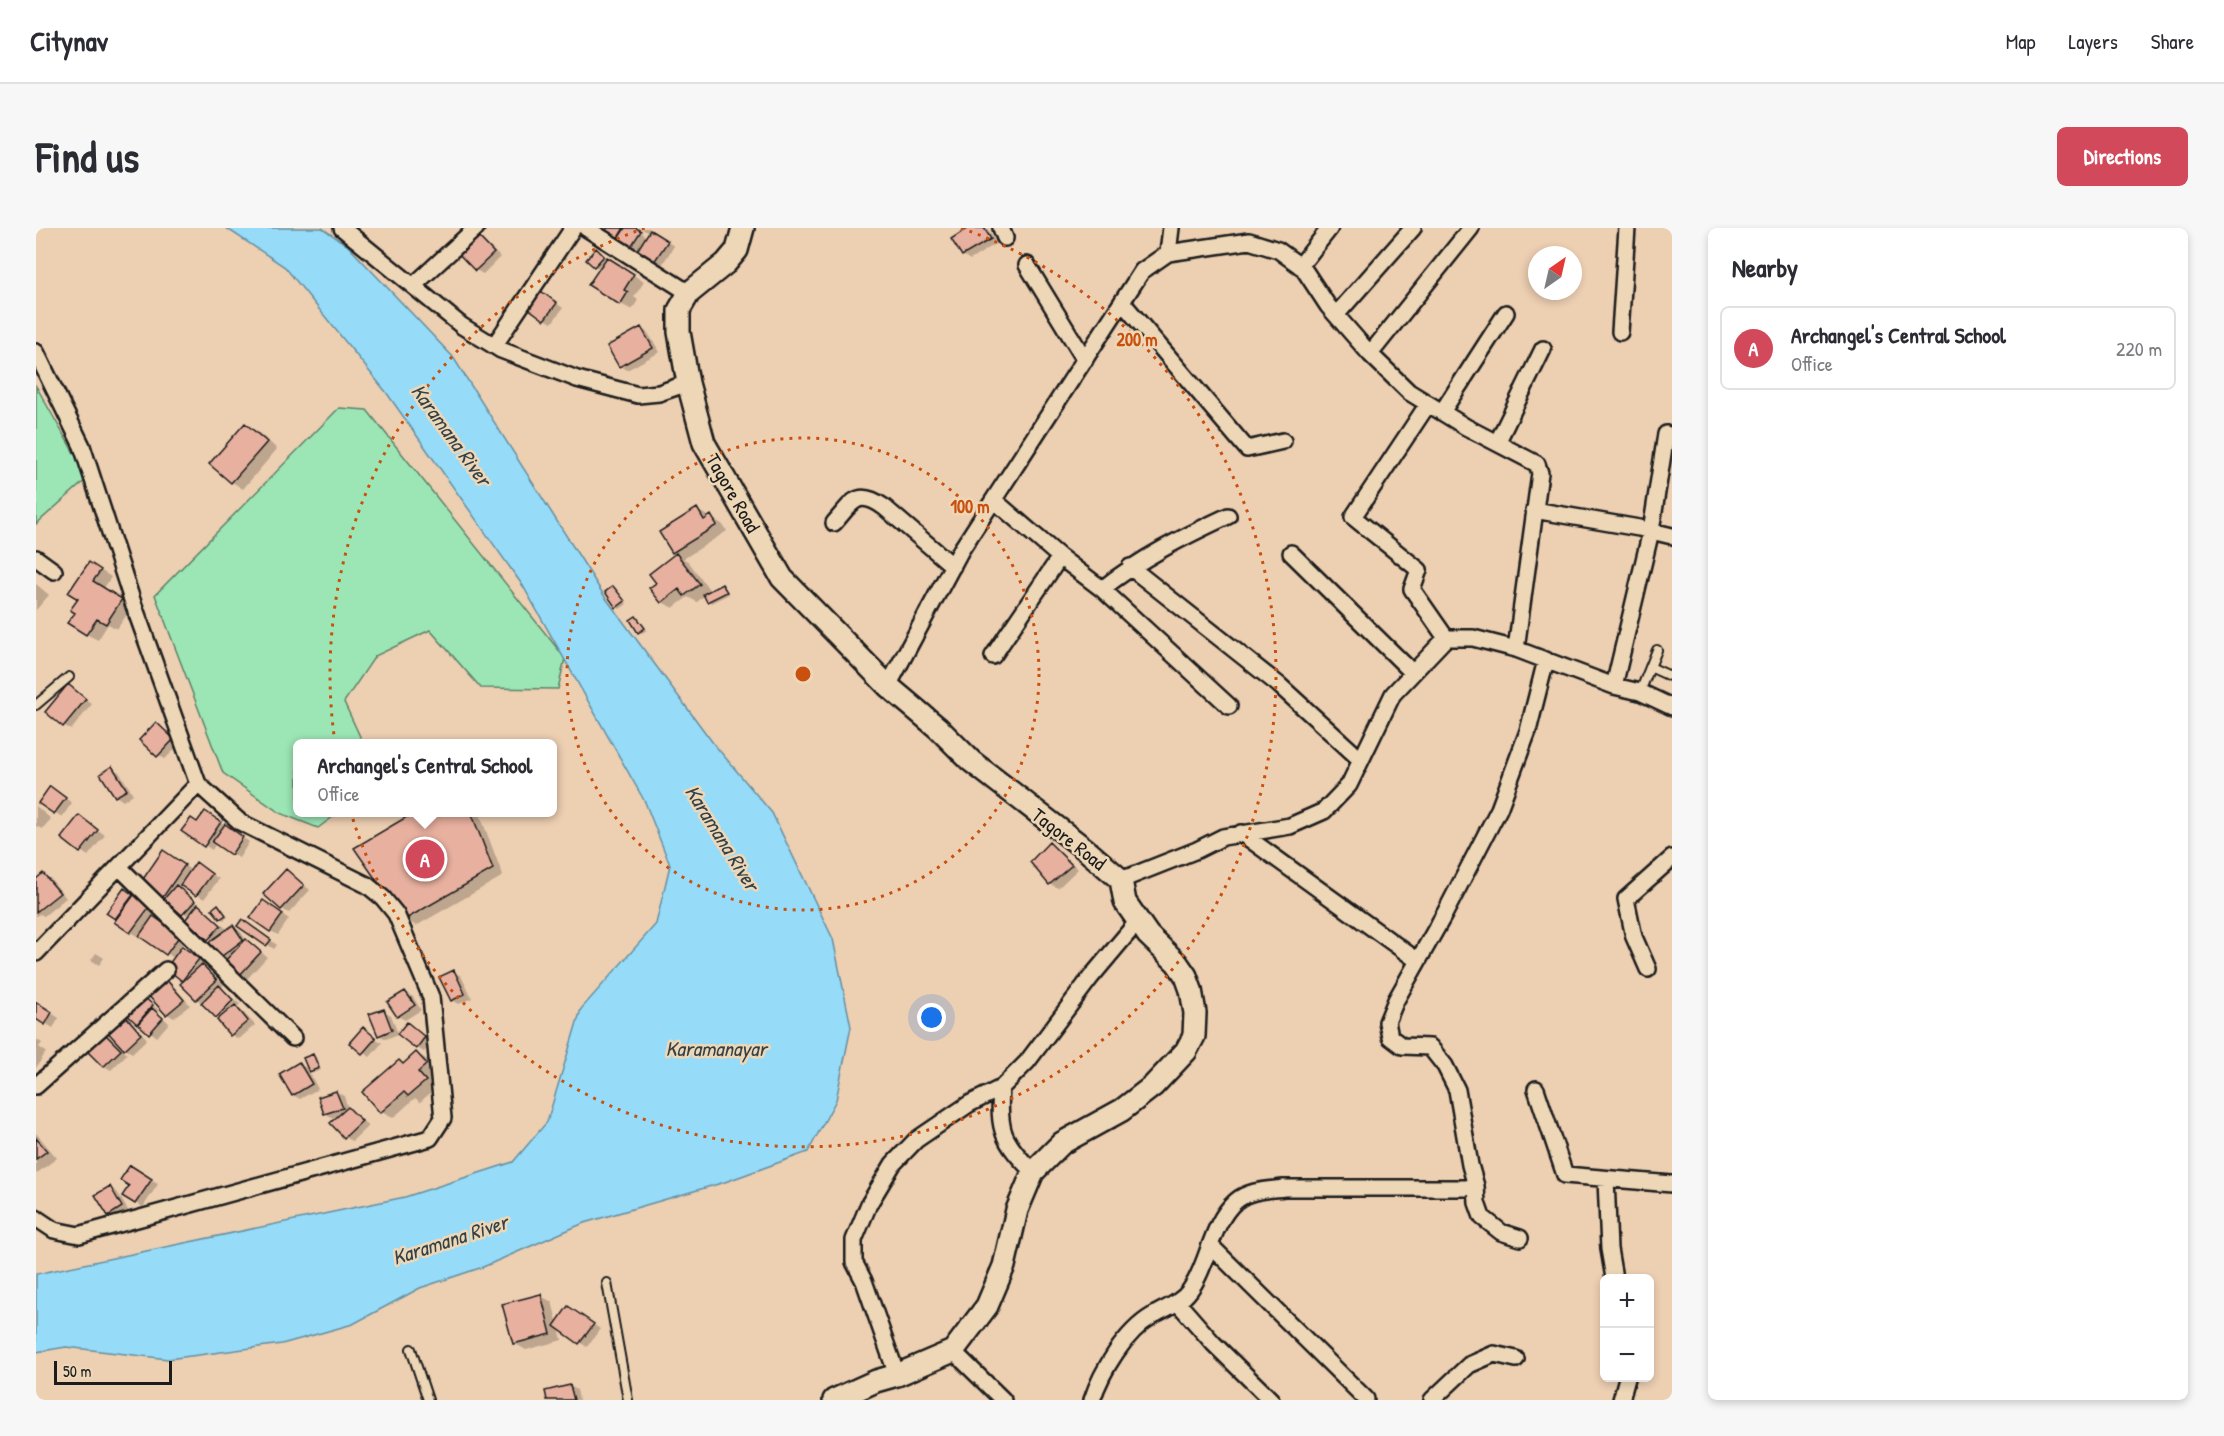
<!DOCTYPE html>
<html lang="en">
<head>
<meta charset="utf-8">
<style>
  :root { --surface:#fff; --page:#f7f7f7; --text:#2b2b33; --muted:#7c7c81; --line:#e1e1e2; --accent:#d1495b }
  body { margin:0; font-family:"Patrick Hand",sans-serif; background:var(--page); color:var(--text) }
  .controls { position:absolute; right:18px; bottom:18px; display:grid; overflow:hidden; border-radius:9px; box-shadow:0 3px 9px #0003 }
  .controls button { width:54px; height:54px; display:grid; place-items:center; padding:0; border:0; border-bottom:2px solid var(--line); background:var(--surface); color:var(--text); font:30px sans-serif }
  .compass { position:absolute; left:1492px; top:18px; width:54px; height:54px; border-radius:50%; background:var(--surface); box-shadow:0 3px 9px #0003; rotate:34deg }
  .scale { position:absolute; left:18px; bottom:15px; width:118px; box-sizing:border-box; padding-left:6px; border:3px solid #1c1c1c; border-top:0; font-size:16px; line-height:21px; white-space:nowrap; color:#1c1c1c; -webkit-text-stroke:4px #eed7b7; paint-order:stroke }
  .you { position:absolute; left:896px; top:790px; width:21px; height:21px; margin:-15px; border:4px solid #fff; border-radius:50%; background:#1a73e8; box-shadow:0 0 0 9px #1a73e833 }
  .badge { display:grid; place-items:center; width:39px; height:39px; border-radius:50%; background:var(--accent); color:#fff; font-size:20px; font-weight:700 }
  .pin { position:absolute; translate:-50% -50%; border:3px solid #fff; box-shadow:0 2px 6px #0006 }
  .popup { position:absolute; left:257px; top:511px; width:264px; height:78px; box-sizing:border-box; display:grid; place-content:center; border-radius:9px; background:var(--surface); filter:drop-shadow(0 2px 4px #0005); font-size:20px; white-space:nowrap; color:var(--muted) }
  .popup b { font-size:22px; color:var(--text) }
  .popup::after { content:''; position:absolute; left:50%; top:100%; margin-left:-12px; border:12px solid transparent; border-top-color:var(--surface) }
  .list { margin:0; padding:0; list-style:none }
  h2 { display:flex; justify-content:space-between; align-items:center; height:78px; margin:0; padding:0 24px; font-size:26px }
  h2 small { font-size:20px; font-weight:400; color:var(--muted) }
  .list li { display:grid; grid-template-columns:39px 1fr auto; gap:18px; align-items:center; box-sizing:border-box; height:84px; margin:0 12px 12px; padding:0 12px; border:2px solid var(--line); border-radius:9px }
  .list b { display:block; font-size:22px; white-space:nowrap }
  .list p { margin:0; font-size:20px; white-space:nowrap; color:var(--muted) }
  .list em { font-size:20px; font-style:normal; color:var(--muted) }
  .map { position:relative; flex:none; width:1636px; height:1172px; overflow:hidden; border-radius:9px }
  header { display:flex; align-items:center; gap:36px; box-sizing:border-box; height:84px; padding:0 30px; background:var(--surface); border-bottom:2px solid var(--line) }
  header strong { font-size:28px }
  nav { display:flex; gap:33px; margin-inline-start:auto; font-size:21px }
  .intro { display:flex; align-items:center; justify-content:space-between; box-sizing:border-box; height:144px; padding:0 36px }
  h1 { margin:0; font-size:42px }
  .button { padding:15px 27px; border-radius:9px; background:var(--accent); color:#fff; font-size:21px; font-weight:700 }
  main { display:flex; gap:36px; padding:0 36px }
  aside { flex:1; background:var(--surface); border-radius:9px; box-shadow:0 3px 9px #0003 }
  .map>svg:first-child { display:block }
</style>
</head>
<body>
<header>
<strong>Citynav</strong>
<nav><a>Map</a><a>Layers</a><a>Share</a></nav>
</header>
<div class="intro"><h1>Find us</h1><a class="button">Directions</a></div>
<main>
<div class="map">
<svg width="1636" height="1172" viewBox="0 0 1636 1172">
  <rect width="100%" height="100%" fill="#edcfb2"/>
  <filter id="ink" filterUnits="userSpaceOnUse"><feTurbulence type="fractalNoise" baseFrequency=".0167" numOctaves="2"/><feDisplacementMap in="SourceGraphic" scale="12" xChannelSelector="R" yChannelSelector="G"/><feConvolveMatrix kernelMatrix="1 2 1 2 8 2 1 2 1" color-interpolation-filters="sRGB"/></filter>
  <g filter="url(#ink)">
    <path fill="#9ce6b5" stroke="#5c8168" stroke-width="1.5" d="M0 158 52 250 0 296Z
      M303 180 331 182 529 430 522 461 445 460 394 402 339 428 308 474 327 515 262 516V584L302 585 282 600 244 585 187 545 119 367Z"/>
    <path fill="#96dbf8" stroke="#658fa0" stroke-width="1.5" d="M190 0H286L312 18 417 129 569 369 677 515 736 585 797 711 815 799 800 872 772 924 689 954 548 995 447 1039 384 1060 317 1096 246 1116 132 1131 30 1119 0 1124V1046L369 969 477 934 511 894 545 781 620 696 634 637 609 574 487 358 350 164 249 39Z"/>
    <path fill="#0003" d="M573 0H598L615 11 614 6 605 0H613L615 4 638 18 624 40 602 23 570 5Z
      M935 0H951L961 15 934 32 927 27 917 11Z
      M438 6 445 10 464 29 447 46 440 42Z
      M563 24 608 54 598 69 602 72 596 82 585 76 564 41 559 38Z
      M512 69 527 80 516 95 509 91Z
      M605 100 612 105 624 124 591 142 584 138Z
      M209 197 221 203 241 221 207 261 196 254 175 236Z
      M661 282 686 296 691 303 647 331 652 333 675 364 686 358 693 366 675 375 669 367 661 374 652 369 637 380 626 374 622 355 641 326 637 324Z
      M64 342 75 349 68 360 96 379 81 401 72 396 62 412 50 406 41 384 36 381Z
      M0 356 13 367 0 382Z
      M577 359 591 376 584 381 581 379Z
      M601 389 611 402 606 405 603 404Z
      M32 458 56 476 35 502 28 497Z
      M120 496 144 516 129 531 122 527Z
      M76 540 83 544 97 566 87 573 80 568Z
      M22 565 36 575 26 589 4 575Z
      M0 578 15 591 6 601 0 598Z
      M382 584H443L467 648 380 698 369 691Z
      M43 589 69 607 52 628 27 610Z
      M176 589 213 614 203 630 180 615 176 622 147 603Z
      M1013 616 1020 620 1042 641 1022 660 1014 656Z
      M135 628 156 643 168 640 183 651 168 671 146 656 143 660 192 702 197 699 204 703 211 713 231 729 210 752 183 730 178 713 153 689 131 670 107 654Z
      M251 642 274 662 253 685 246 681Z
      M8 647 15 651 30 670 8 688 4 686 0 688V653Z
      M96 666 120 683 116 689 150 712 145 719 169 736 168 738 188 757 184 760 204 776 200 780 206 783 219 797 203 811 195 807 184 791 161 771 150 753 132 740 138 730 103 706 102 708 95 704 72 685Z
      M182 678 192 689 188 692 185 690Z
      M234 678 253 691 242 707 235 703Z
      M214 697 241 717 238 721 204 698Z
      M60 725 68 730 63 737 55 732Z
      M418 744 425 748 436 770 423 776 416 772Z
      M128 751 135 755 154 777 138 790 131 786 112 765Z
      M370 764 377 769 385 782 369 792 362 788Z
      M106 769 123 782 121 784 133 795 121 809 92 786Z
      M0 775 23 790 17 800 0 789Z
      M348 783 355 787 362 806 350 811 343 807Z
      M87 787 94 791 111 811 96 825 89 821Z
      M378 800 396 814 388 824 381 820Z
      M327 801 346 815 334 829 315 815Z
      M66 804 73 808 91 826 75 842 68 838Z
      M0 811 6 815 3 819 10 824 0 840Z
      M381 826 392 832 401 843 393 851 400 860 384 874 379 870 357 890 345 883 363 833 368 836Z
      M277 828 280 829 285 842 277 845 272 842 282 861 264 871 257 867 263 836 273 841Z
      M300 864 308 868 312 881 319 885 332 898 316 913 309 909 305 886 297 890 289 885Z
      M0 905 21 930 0 946Z
      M102 943 122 956 107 979 100 975 95 957Z
      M74 960 81 964 93 984 80 991 73 987Z
      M505 1068 516 1074 522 1096 540 1084 564 1101 551 1119 523 1100 526 1112 490 1122 478 1115Z
      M534 1158 541 1162 543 1172H512Z"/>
    <path fill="#e8b09f" stroke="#1c1c1c" stroke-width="1.5" d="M571 0H588L580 13 568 5Z
      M589 0H600L605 3 594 20 581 12Z
      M932 0H948L955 11 926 28 915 11Z
      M614 2 632 13 616 37 599 26Z
      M438 4 458 25 439 43 419 22Z
      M560 20 568 28 558 39 550 32Z
      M571 29 598 46 588 62 592 64 584 77 552 57Z
      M505 63 521 75 508 92 492 80Z
      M605 99 617 120 583 139 571 118Z
      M209 195 231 214 195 255 173 236Z
      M661 280 668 292 675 287 681 297 636 325 623 304Z
      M640 325 664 356 648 368 643 361 625 375 613 360 620 355 613 346Z
      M53 334 65 342 57 353 86 371 70 396 61 391 50 407 31 395 39 385 34 382 42 371 32 365Z
      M686 356 691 364 671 374 667 366Z
      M577 358 589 373 580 380 569 364Z
      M600 388 609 400 602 405 594 392Z
      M32 456 50 471 27 499 9 484Z
      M120 494 138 511 121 529 103 512Z
      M76 538 91 562 79 569 64 546Z
      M14 558 30 570 18 586 2 575Z
      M169 583 185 594 168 619 145 603 155 590 161 594Z
      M379 584H435L457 641 368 692 318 620Z
      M43 587 62 602 44 625 25 610Z
      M189 596 207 609 195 627 176 614Z
      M1013 614 1036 637 1013 657 994 634Z
      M127 622 149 637 127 669 105 654Z
      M160 634 176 646 160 668 144 657Z
      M250 641 268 657 245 682 227 666Z
      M7 645 24 665 0 684V651Z
      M140 657 159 673 146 687 128 671Z
      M88 660 97 667 79 691 70 685Z
      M98 667 114 678 94 705 78 694Z
      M227 672 247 686 234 704 214 690Z
      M162 676 185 697 172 712 149 692Z
      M182 676 190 687 184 691 176 681Z
      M117 688 144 707 130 727 103 708Z
      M206 691 235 712 230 718 201 698Z
      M197 697 207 712 182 731 171 716Z
      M210 711 225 724 202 749 187 735Z
      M146 718 163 731 146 753 130 740Z
      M166 736 181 752 160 772 144 756Z
      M418 742 429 766 415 773 403 749Z
      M128 749 148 772 130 787 110 765Z
      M183 757 197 772 180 790 165 775Z
      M369 763 379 777 361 789 351 774Z
      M106 767 117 777 101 796 90 786Z
      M0 774 16 784 9 797 0 791Z
      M199 777 212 793 194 808 181 792Z
      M116 780 127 790 113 806 102 796Z
      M348 781 356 802 342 808 333 786Z
      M87 785 105 806 88 822 69 801Z
      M371 794 389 809 380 821 361 806Z
      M327 799 340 810 326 826 313 815Z
      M65 802 85 822 67 839 48 820Z
      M380 824 391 836 382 844 390 853 372 868 368 864 344 885 326 864 363 832 367 836Z
      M277 826 283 840 273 844 267 830Z
      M263 834 276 856 256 868 243 846Z
      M300 863 307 880 288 886 282 869Z
      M312 879 326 893 308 910 294 895Z
      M0 910 11 923 0 931Z
      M94 937 116 951 99 976 86 968 93 958 84 952Z
      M74 958 86 979 72 988 59 967Z
      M505 1066 515 1106 477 1116 466 1076Z
      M532 1078 558 1096 543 1116 518 1098Z
      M534 1157 538 1172H511L509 1163Z"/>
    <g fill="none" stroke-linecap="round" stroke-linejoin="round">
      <defs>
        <path id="lane" d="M1614 439 1636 449
          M1604 464 1621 422
          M0 477 33 449
          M571 1055 592 1172
          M375 1121 392 1172"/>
        <path id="street" d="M306 0 426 98 465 122 541 151 602 167 623 165 652 155
          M550 0 653 65
          M965 0 969 10
          M1132 25 1135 0
          M991 37 1049 132
          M1264 38 1294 0
          M377 58 440 0
          M1086 74 1211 221 1247 213
          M1300 87 1377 0
          M1584 104 1591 0
          M458 118 537 0
          M0 124 46 218 97 375 162 556 0 725
          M1334 126 1435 0
          M1392 176 1317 289 1383 342 1376 361 1410 410
          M1406 184 1470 85
          M1461 215 1507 121
          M959 273 1024 329 1066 361 1193 478
          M1498 282 1603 300 1636 308
          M798 295C816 275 821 260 848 279L917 338
          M1255 325 1376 444
          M0 330 18 343
          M1094 339 1243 457 1325 532
          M1066 361C1105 330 1147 309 1192 288
          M957 428 1024 329
          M852 458 925 322 1106 43 1132 25 1213 13 1242 22 1267 40 1292 78 1334 126 1373 164 1430 199 1501 236 1504 245 1480 421
          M1578 458 1615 303 1630 206
          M1205 605 1382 733
          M83 639 257 810
          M1085 652 1161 622 1187 609 1254 598 1288 583 1313 557 1357 466 1410 410H1437L1480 421 1578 458 1604 464 1636 479
          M1612 741 1598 709 1590 671 1636 630
          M0 858 130 742
          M965 860C962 902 966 913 997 944
          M1500 861 1529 947 1636 956
          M1570 951 1573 1021 1578 1050
          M0 990 18 1002 43 1007 394 910 407 890 395 769 360 686 347 670 331 657 204 594 162 556
          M1484 1010 1465 1004 1446 989 1441 975 1440 958 1434 937 1421 862 1409 838 1394 819 1366 818 1354 809 1351 794 1360 772 1409 685 1463 581 1492 503 1510 432
          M1174 1017 1330 1171
          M1142 1075 1177 1115 1235 1172
          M917 1123 967 1172
          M861 1147 828 1053 818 1034V1012L833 976 857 936 880 912 933 876 965 860 991 834 1055 749 1102 693
          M1056 1172C1066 1142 1089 1104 1116 1088 1129 1080 1144 1076 1154 1062 1173 1036 1174 996 1200 973 1213 962 1232 962 1248 960H1430L1440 958
          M1396 1172 1433 1137 1458 1126 1480 1131
          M1585 1172 1591 1150"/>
        <path id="secondary" d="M707 0 701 22 690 35 653 65 643 82V104L652 155 668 215 746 350 852 458 902 500 935 533 1049 621 1085 652 1089 674 1112 707 1141 735 1150 748 1155 762 1159 785 1158 808 1150 823 1117 858 1086 882 1026 915 997 944 981 982 968 1038 951 1078 917 1123 861 1147 840 1153 798 1172"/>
      </defs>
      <use href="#lane" stroke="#1c1c1c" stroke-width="12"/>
      <use href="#street" stroke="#1c1c1c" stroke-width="20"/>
      <use href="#secondary" stroke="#1c1c1c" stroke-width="26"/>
      <use href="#lane" stroke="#eed7b7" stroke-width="8"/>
      <use href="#street" stroke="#eed7b7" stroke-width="15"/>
      <use href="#secondary" stroke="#eed7b7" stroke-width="21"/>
    </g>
  </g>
  <g fill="none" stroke="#c9500e" stroke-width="3" stroke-dasharray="3 6">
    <circle cx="767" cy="446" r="236"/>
    <path d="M925 0A473 473 0 1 1 609 0"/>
  </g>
  <g text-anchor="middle" stroke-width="5" stroke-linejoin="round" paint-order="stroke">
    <g font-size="20" fill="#1c1c1c" stroke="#eed7b7">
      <text transform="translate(697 265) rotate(60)" y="7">Tagore Road</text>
      <text transform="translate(1033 611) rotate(38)" y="7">Tagore Road</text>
    </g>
    <g font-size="21" font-style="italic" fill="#344248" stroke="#eed7b7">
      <text transform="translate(415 207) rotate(54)" y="7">Karamana River</text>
      <text transform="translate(686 610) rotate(58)" y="7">Karamana River</text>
      <text x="680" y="828">Karamanayar</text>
      <text transform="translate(414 1012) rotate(-18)" y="7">Karamana River</text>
    </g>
  </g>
  <circle cx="767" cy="446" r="9" fill="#c9500e" stroke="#eed7b7" stroke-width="3"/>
  <g font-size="18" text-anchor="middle" font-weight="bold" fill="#c9500e" stroke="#eed7b7" stroke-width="5" stroke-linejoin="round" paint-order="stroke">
    <text x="1101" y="118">200 m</text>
    <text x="934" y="285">100 m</text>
  </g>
</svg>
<div class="controls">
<button>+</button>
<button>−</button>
</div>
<svg class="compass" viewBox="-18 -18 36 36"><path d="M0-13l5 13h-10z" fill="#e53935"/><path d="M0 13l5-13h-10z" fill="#7c7c81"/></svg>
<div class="scale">50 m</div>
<div class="you"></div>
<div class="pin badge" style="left:389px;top:631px">A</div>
<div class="popup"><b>Archangel's Central School</b>Office</div>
</div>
<aside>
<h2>Nearby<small></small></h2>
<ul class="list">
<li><span class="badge">A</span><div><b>Archangel's Central School</b><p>Office</p></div><em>220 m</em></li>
</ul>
</aside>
</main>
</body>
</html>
